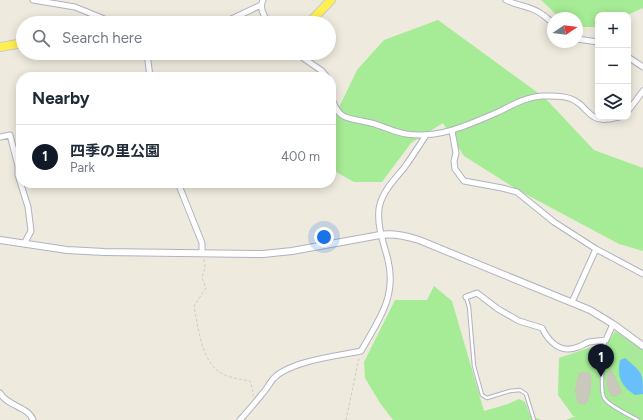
<!DOCTYPE html>
<html lang="en">
<head>
<meta charset="utf-8">
<style>
  :root { --surface:#fff; --page:#f2f2f3; --text:#1f2937; --muted:#747a83; --line:#e0e1e3; --accent:#111827 }
  body { margin:0; font-family:Figtree,"Noto Sans JP",sans-serif; background:var(--page); color:var(--text) }
  .controls { position:absolute; right:12px; top:12px; display:grid; overflow:hidden; border-radius:8px; box-shadow:0 2px 10px #0003 }
  .controls button { width:36px; height:36px; display:grid; place-items:center; padding:0; border:0; border-bottom:1px solid var(--line); background:var(--surface); color:var(--text); font:20px sans-serif }
  .compass { position:absolute; left:547px; top:12px; width:36px; height:36px; border-radius:50%; background:var(--surface); box-shadow:0 2px 10px #0003; rotate:77deg }
  .you { position:absolute; left:324px; top:237px; width:14px; height:14px; margin:-10px; border:3px solid #fff; border-radius:50%; background:#1a73e8; box-shadow:0 0 0 6px #1a73e833 }
  .badge { display:grid; place-items:center; width:26px; height:26px; border-radius:50%; background:var(--accent); color:#fff; font-size:13px; font-weight:700 }
  .pin { position:absolute; translate:-50% -33px; filter:drop-shadow(0 1px 2px #0008) }
  .pin::after { content:''; position:absolute; top:21px; width:14px; height:12px; background:inherit; clip-path:polygon(0 0,100% 0,50% 100%) }
  .list { margin:0; padding:0; list-style:none }
  h2 { display:flex; justify-content:space-between; align-items:center; height:52px; margin:0; padding:0 16px; font-size:17px }
  h2 small { font-size:13px; font-weight:400; color:var(--muted) }
  .list li { display:grid; grid-template-columns:26px 1fr auto; gap:12px; align-items:center; box-sizing:border-box; height:64px; padding:0 16px; border-top:1px solid var(--line) }
  .list b { display:block; font-size:15px; white-space:nowrap }
  .list p { margin:0; font-size:13px; white-space:nowrap; color:var(--muted) }
  .list em { font-size:13px; font-style:normal; color:var(--muted) }
  .icon { flex:none; width:22px; height:22px; fill:none; stroke:currentColor; stroke-width:2; stroke-linecap:round; stroke-linejoin:round }
  .map { position:relative; flex:none; width:643px; height:420px; overflow:hidden }
  .search { position:absolute; background:var(--surface); box-shadow:0 2px 10px #0003; left:16px; top:16px; width:320px; height:44px; display:flex; align-items:center; gap:10px; box-sizing:border-box; padding:0 14px; border-radius:22px; color:var(--muted); font-size:15px }
  .panel { position:absolute; background:var(--surface); box-shadow:0 2px 10px #0003; left:16px; top:72px; width:320px; height:116px; border-radius:16px }
  .map>svg:first-child { display:block }
</style>
</head>
<body>
<div class="map">
<svg width="643" height="420" viewBox="0 0 643 420">
  <rect width="100%" height="100%" fill="#efeade"/>
  <path fill="#a6eb95" d="M541 0H643V8L627 15H598V27H577V18H560Z
    M438 20 545 98 594 150 643 168V251L619 244 518 190 464 156 443 123 411 143 382 182H354L331 169V124L357 70 384 40Z
    M434 286 452 301 484 411 508 404 519 399 525 402 530 415 541 420H393L380 403 365 378 364 362 395 300H427Z
    M615 331 643 349V420H566L576 416H573L558 395 559 358 609 341Z"/>
  <path fill="#67bffb" d="M625 358C642 373 643 371 643 394L635 395C621 386 617 377 620 360Z"/>
  <path fill="#cac8bc" stroke="#cbc7b7" d="M611 370 622 392 613 397 610 393 607 383 608 374Z
    M582 372 589 373V375H591V377L590 394H589L588 400 585 404 578 403 577 399V393H575L579 373 582 374Z"/>
  <g fill="none" stroke-linecap="round" stroke-linejoin="round">
    <defs>
      <path id="service" d="M466 297 469 307 474 366 482 395 487 398 510 391 520 390 526 394 534 420
        M605 340C604 352 599 389 604 398 609 406 629 415 638 420"/>
      <path id="minor" d="M33 0 75 7 114 23
        M263 0C259 8 264 15 268 23
        M506 0C517 6 530 6 540 13 545 16 549 20 553 23
        M223 23 261 5
        M577 39 598 42
        M147 53 150 77
        M296 53 322 71 327 77
        M628 57 643 67
        M331 95C338 122 348 117 371 123 383 126 394 132 406 134 438 139 468 125 496 113 511 106 525 97 542 96 554 96 567 95 577 102 581 104 584 109 588 112 597 122 607 120 619 117
        M628 111 643 91
        M452 131 456 153 454 161 455 169 464 181 502 188 517 192 554 222 596 249 643 274
        M0 137 10 135 18 166V175L28 207 31 231 24 244
        M178 183 202 243V253
        M466 297 477 293 498 309 519 321 542 328C549 342 561 354 578 347 582 346 585 343 589 342 595 341 600 341 606 340L613 324
        M572 302 596 249
        M0 393C7 406 29 407 33 420
        M240 420C247 412 255 403 262 394 266 390 269 384 273 379 289 361 337 356 361 351 378 321 397 297 388 260 384 244 377 227 379 209 381 193 394 180 404 168 412 157 419 146 426 135"/>
      <path id="tertiary" d="M0 240 67 250 104 252 263 254 292 251 380 235C394 233 406 236 419 240L590 310 613 324 643 346"/>
      <path id="primary" d="M309 23 331 0
        M0 47 23 43
        M199 53 212 54 224 53"/>
    </defs>
    <use href="#service" stroke="#b1b2c1" stroke-width="4.5"/>
    <use href="#minor" stroke="#b1b2c1" stroke-width="7"/>
    <use href="#tertiary" stroke="#b1b2c1" stroke-width="8"/>
    <use href="#primary" stroke="#ccc" stroke-width="10"/>
    <path stroke="#ccc" stroke-width="1" stroke-dasharray="3 2" stroke-linecap="butt" d="M204 259 205 267 202 278 206 288 194 306C198 326 201 358 218 371 227 378 240 379 250 381L253 392V396
      M616 334 641 355 638 357
      M628 352 638 357 643 362
      M625 398 636 404 643 403
      M346 420 359 358"/>
    <use href="#service" stroke="#fff" stroke-width="2.5"/>
    <use href="#minor" stroke="#fff" stroke-width="5"/>
    <use href="#tertiary" stroke="#fff" stroke-width="6"/>
    <use href="#primary" stroke="#ffef53" stroke-width="8"/>
  </g>
</svg>
<div class="controls">
<button>+</button>
<button>−</button>
<button><svg class="icon" aria-label="layers" viewBox="0 0 24 24"><path d="M12 4l9 5-9 5-9-5zM3 14l9 5 9-5"/></svg></button>
</div>
<svg class="compass" viewBox="-18 -18 36 36"><path d="M0-13l5 13h-10z" fill="#e53935"/><path d="M0 13l5-13h-10z" fill="#747a83"/></svg>
<div class="you"></div>
<div class="pin badge" style="left:601px;top:377px">1</div>
<div class="search"><svg class="icon" aria-label="search" viewBox="0 0 24 24"><circle cx="10" cy="10" r="6"/><path d="M15 15l6 6"/></svg>Search here</div>
<section class="panel">
<h2>Nearby<small></small></h2>
<ul class="list">
<li><span class="badge">1</span><div><b>四季の里公園</b><p>Park</p></div><em>400 m</em></li>
</ul>
</section>
</div>
</body>
</html>
